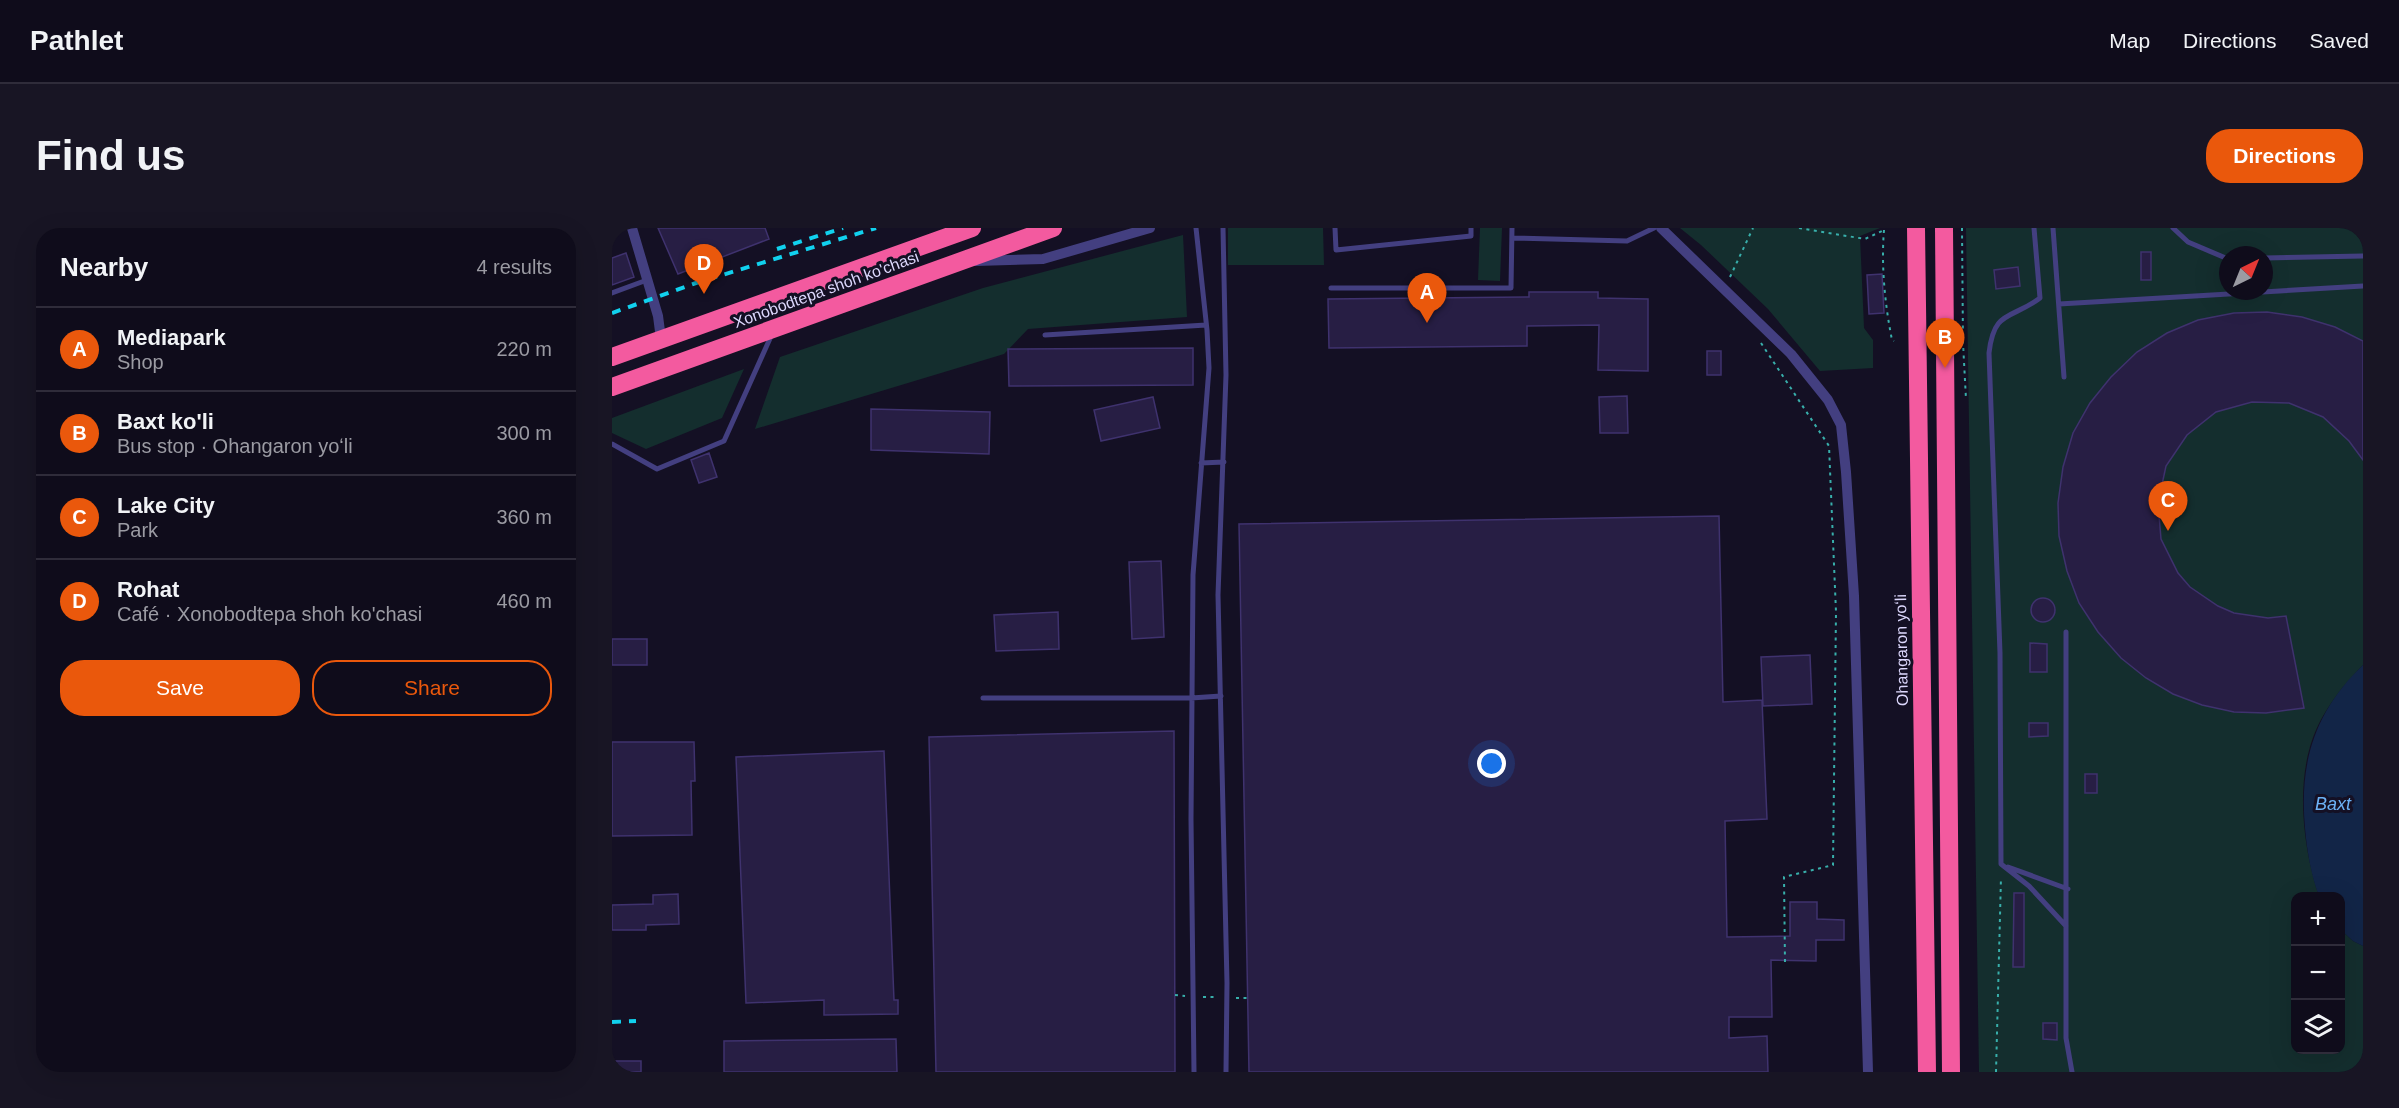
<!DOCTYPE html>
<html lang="en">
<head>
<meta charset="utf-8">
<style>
  :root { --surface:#0f0c1b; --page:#181524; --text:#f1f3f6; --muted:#9b9ba3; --line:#2f2c3a; --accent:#ea580c }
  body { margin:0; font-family:Arial,sans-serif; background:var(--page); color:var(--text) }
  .controls { position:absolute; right:18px; bottom:18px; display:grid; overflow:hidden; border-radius:12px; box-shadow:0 6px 24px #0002 }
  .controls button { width:54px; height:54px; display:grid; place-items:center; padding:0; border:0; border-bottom:2px solid var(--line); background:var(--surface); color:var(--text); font:30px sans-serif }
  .compass { position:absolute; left:1607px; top:18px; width:54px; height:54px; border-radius:50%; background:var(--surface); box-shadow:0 6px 24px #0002; rotate:43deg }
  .you { position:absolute; left:880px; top:536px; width:21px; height:21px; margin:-15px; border:4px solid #fff; border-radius:50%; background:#1a73e8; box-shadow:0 0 0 9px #1a73e833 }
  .badge { display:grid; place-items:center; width:39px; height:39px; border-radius:50%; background:var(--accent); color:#fff; font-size:20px; font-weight:700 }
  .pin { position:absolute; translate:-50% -50px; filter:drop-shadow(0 2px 3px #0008) }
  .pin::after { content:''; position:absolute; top:32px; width:21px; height:18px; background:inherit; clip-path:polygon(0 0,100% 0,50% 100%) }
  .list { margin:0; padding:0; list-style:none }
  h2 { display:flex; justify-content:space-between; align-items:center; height:78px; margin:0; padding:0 24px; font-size:26px }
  h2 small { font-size:20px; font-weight:400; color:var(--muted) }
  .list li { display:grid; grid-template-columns:39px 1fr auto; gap:18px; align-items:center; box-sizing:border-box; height:84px; padding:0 24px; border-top:2px solid var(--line) }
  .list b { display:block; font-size:22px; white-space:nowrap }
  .list p { margin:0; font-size:20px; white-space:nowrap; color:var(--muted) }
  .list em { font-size:20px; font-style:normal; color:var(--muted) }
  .actions { display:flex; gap:12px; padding:18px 24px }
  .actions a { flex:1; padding:14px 0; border:2px solid var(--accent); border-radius:24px; text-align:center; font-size:21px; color:var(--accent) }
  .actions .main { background:var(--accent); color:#fff }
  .icon { flex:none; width:33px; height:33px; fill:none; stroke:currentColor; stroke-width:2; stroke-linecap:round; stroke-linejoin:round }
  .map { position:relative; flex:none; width:1751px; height:844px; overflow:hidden; border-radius:24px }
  header { display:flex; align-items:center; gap:36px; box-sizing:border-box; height:84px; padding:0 30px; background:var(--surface); border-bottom:2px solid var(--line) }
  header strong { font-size:28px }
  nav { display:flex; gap:33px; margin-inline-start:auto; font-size:21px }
  .intro { display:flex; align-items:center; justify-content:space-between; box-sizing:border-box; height:144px; padding:0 36px }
  h1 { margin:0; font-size:42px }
  .button { padding:15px 27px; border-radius:24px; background:var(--accent); color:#fff; font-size:21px; font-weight:700 }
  main { display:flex; gap:36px; padding:0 36px }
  aside { flex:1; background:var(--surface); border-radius:24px; box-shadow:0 6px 24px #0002 }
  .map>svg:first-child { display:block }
</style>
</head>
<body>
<header>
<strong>Pathlet</strong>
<nav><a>Map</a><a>Directions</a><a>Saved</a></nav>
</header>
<div class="intro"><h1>Find us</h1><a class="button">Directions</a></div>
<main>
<aside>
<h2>Nearby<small>4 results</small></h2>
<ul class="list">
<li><span class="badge">A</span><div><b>Mediapark</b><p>Shop</p></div><em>220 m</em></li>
<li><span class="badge">B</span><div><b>Baxt ko'li</b><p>Bus stop · Ohangaron yoʻli</p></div><em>300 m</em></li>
<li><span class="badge">C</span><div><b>Lake City</b><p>Park</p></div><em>360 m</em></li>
<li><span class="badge">D</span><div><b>Rohat</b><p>Café · Xonobodtepa shoh ko'chasi</p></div><em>460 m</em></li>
</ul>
<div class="actions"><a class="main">Save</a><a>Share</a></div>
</aside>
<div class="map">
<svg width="1751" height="844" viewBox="0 0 1751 844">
  <rect width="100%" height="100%" fill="#141024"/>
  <path fill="#142e2e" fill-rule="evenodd" d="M616 0H711L712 37H616Z
    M868 0H890L888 53 866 52Z
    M1068 0H1268L1248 8 1252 100 1261 112V140L1208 143 1156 81 1089 17Z
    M1354 0H1751V437C1736 452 1722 469 1711 488 1681 539 1689 614 1707 668H1684V822H1728L1729 702 1741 713 1751 718V844H1367ZM1616 27H1652V63H1616Z
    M571 7 575 89 416 101 392 126 143 201 168 129 371 60Z
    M132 141 110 190 34 221 0 205V190Z"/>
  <path fill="#122547" d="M1751 437V718L1741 713 1729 702 1728 668H1707C1699 647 1695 623 1693 600 1687 534 1703 483 1751 437Z"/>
  <path fill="#271e44" stroke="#3f326e" stroke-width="1.5" d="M46 0H153L157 11 66 46Z
    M1529 24H1539V52H1529Z
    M14 25 22 49 0 57V30Z
    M1406 39 1408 58 1384 61 1382 42Z
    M1270 46 1272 85 1257 86 1255 47Z
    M917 64H986V70L1036 71V143L986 142 987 97 915 98V118L717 120 716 71 917 69Z
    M1655 84 1690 89 1723 99 1751 113V232L1737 213 1711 189 1677 175 1640 174 1604 184 1575 207 1554 238 1546 275 1549 311 1566 345 1578 359 1606 378 1622 385 1656 390 1674 388 1692 480 1654 485 1622 484 1590 477 1561 466 1534 450 1509 430 1486 404 1467 375 1455 343 1447 308 1446 275 1451 239 1461 205 1478 175 1499 149 1525 124 1555 105 1586 92 1622 85Z
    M581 120V157L397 158 396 121Z
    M1095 123H1109V147H1095Z
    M1015 168 1016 205H988L987 169Z
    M541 169 548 200 489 213 482 182Z
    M259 181 378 184 377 226 259 222Z
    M97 225 105 249 87 255 79 232Z
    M1107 288 1111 474 1150 472 1155 591 1113 593 1115 709 1178 708V674H1205V691L1232 692V712H1204V733L1159 732 1160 789H1117V810L1155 808 1156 844H637L627 296Z
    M549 333 552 409 520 411 517 334Z
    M1419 382a12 12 0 1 1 24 0a12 12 0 1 1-24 0Z
    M446 384 447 421 384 423 382 387Z
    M0 411H35V437H0Z
    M1418 415 1435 416V444H1418Z
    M1198 427 1200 476 1151 478 1149 429Z
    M1417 495H1436V508L1417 509Z
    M562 503 563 844H324L317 509Z
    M0 514H82L83 553H79L80 607 0 608Z
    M272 523 282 772H286V786L212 787V772L134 775 124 529Z
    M1473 546H1485V565H1473Z
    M1402 665H1412V739H1401Z
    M66 666 67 696 34 697V702H0V677L41 676V667Z
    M1431 795H1445V812L1431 811Z
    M284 811 285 844H112V813Z
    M0 833H29V844H0Z"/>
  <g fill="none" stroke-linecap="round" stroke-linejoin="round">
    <path stroke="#38afab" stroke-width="2" stroke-dasharray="3 4.5" stroke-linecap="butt" d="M1187 0 1253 11 1272 2V0
      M1350 0 1351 115 1354 171
      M1272 2C1269 38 1273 77 1280 112L1282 113
      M1118 49 1141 0
      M1149 115 1217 218 1224 384 1221 637 1172 649 1173 735
      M563 767 573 768
      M591 769H606
      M624 770H636
      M1384 844 1389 649"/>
    <path stroke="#433f80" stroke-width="5" d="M611 0 614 147 606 367 615 755 614 844
      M723 0 724 22 859 8V0
      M1422 0 1428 70C1399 92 1382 81 1377 125L1388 425 1389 636 1417 658 1454 698
      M1441 0 1452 149
      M1561 0 1576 14 1616 31
      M900 10 1015 13 1042 0
      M1652 30 1751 28
      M719 60H899L900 0
      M0 65 35 52
      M1447 76 1751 58
      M433 107 594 97
      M0 216 45 241 112 213 160 106
      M589 235 612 234
      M1454 404V810L1460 844
      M371 470H579L609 468
      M1396 639 1456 661
      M582 844 579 591 581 347 597 140 595 102 584 0"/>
    <path stroke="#433f80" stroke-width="10" d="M20 0 46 88 49 111
      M1049 0 1179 126 1216 172 1229 197 1234 244 1242 368 1256 844
      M364 33 431 31 538 0"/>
    <path stroke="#f35a9f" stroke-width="18" d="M1304 0 1315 844
      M1332 0 1339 844
      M0 129 360 0
      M0 159 441 0"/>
    <path stroke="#11d1ee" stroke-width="4" stroke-dasharray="9 8" stroke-linecap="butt" d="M165 21 231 0
      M0 85 84 55 264 0
      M0 794 24 793"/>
  </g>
  <g text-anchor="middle" stroke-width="6" stroke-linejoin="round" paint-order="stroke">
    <g font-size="16" fill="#dcd7fc" stroke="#141024">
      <text transform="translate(214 61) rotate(-20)" y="6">Xonobodtepa shoh ko'chasi</text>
      <text transform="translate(1289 422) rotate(-91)" y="6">Ohangaron yoʻli</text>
    </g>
    <g font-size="18" font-style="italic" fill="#6cb1f5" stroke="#141024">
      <text x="1721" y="582">Baхt</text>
    </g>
  </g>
</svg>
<div class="controls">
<button>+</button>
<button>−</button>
<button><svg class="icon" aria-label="layers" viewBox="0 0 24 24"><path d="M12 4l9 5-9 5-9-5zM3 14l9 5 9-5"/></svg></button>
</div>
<svg class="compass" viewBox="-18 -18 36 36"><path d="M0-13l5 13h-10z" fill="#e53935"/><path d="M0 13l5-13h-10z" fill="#9b9ba3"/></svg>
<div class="you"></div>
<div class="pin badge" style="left:815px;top:95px">A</div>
<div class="pin badge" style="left:1333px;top:140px">B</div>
<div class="pin badge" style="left:1556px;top:303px">C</div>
<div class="pin badge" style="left:92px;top:66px">D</div>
</div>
</main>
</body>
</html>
